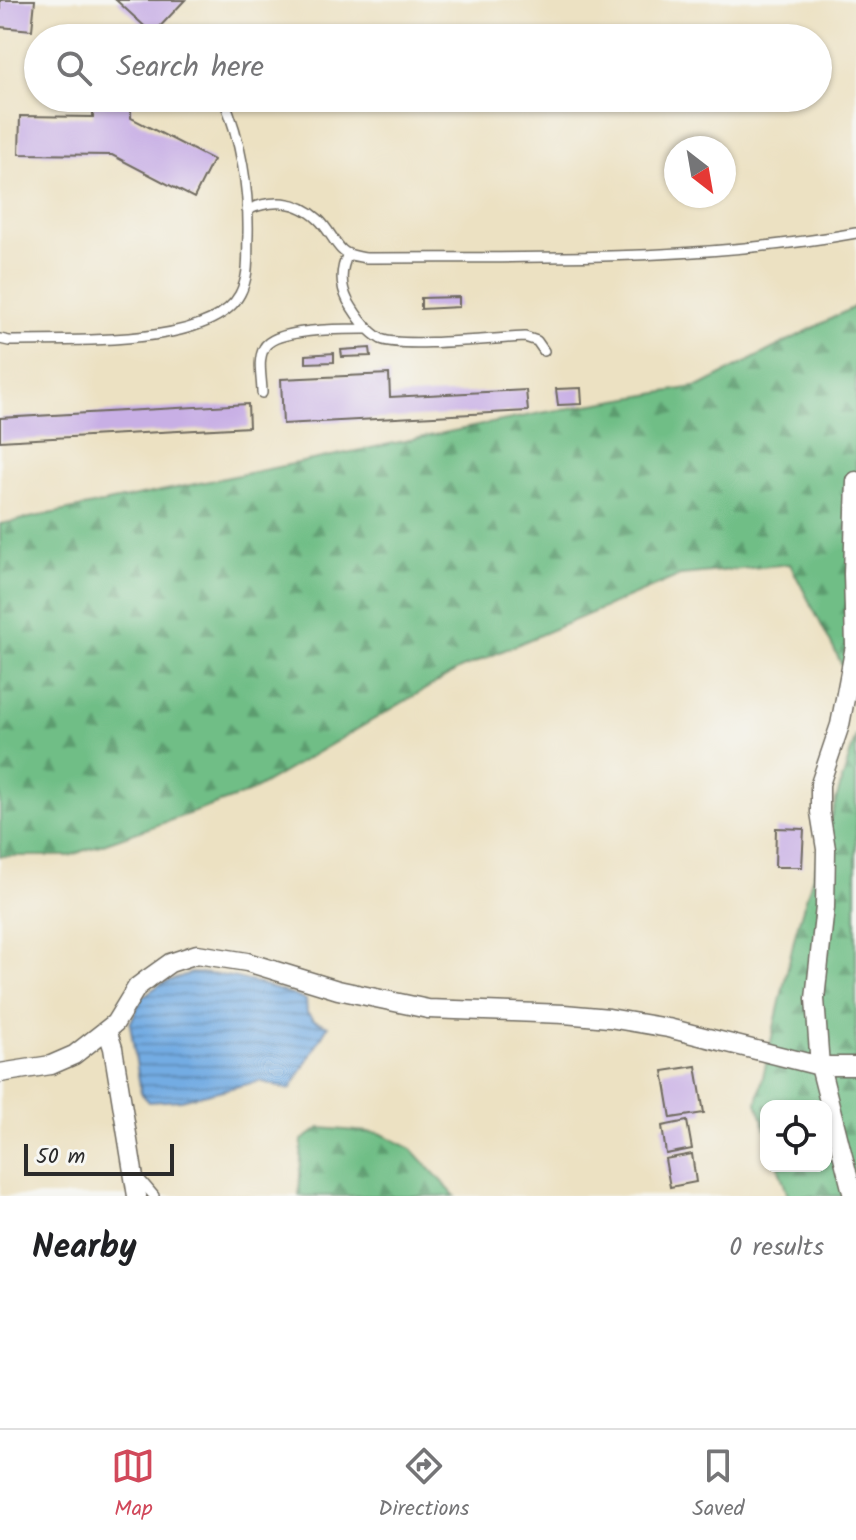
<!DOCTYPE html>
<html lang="en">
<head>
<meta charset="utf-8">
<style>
  :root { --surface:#fff; --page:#f2f2f2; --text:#202124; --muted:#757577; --line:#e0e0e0; --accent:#d1495b }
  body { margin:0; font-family:Kalam,sans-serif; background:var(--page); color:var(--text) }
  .controls { position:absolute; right:24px; bottom:24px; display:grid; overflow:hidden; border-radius:16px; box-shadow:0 2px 6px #0004 }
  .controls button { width:72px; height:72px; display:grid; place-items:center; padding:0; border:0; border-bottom:2px solid var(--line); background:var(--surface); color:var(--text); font:40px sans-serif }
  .compass { position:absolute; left:664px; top:136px; width:72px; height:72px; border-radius:50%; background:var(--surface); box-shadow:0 2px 6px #0004; rotate:149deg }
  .scale { position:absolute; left:24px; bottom:20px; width:150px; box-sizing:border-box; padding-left:8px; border:4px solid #2b2b2b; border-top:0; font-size:22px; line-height:28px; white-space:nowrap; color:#2b2b2b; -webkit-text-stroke:6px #f6f6f2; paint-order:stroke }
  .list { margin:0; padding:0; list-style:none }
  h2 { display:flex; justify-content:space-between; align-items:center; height:104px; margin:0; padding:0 32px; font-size:34px }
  h2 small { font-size:26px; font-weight:400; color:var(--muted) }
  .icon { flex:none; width:44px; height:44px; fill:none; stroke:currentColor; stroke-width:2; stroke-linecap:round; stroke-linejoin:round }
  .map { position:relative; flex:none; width:856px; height:1196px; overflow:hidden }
  .search { position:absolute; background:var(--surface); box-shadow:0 2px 6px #0004; left:24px; right:24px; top:24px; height:88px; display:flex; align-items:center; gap:20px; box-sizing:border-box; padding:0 28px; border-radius:44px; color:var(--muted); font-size:30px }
  .sheet { height:232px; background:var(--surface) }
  nav { display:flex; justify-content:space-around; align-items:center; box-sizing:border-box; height:112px; border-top:2px solid var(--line); background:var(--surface); font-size:22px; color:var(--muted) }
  nav a { display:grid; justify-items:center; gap:4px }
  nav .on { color:var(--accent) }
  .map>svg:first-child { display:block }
</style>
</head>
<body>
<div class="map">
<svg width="856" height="1196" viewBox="0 0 856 1196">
  <defs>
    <pattern id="forest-firs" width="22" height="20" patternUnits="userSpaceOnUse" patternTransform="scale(2)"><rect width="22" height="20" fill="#6fbe86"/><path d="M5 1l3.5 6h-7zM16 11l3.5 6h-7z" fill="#5b9b6e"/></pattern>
    <pattern id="water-rules" width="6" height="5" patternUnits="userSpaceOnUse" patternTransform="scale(2)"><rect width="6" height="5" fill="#73ace3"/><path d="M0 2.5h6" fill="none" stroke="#5f8cb8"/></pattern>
  </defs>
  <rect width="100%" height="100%" fill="#f6f6f2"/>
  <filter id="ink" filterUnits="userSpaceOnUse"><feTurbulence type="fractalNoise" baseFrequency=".0125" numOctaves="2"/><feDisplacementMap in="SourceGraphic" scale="16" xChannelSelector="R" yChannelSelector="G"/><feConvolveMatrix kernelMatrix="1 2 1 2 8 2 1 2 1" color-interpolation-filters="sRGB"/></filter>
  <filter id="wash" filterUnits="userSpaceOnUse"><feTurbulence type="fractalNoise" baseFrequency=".006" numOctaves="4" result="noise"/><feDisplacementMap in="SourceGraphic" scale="32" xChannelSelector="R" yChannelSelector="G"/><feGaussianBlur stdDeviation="1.8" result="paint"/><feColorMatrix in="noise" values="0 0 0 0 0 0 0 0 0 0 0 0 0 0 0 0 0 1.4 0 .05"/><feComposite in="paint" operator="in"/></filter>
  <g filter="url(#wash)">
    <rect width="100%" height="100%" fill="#ece1c2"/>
    <path fill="url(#forest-firs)" stroke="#4d7458" stroke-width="2" d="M856 306V692L790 564 681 575 460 669 248 793 69 856H0V524L541 413 700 386Z
      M856 735V1196H788L778 1166H826V1106H766V1130L757 1103 796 931Z
      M320 1128 380 1133 412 1149 455 1196H299L302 1140Z"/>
    <path fill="url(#water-rules)" stroke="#4f6c87" stroke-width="2" d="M191 973C232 973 268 986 306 1000L307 1013 314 1020 328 1026 290 1090 260 1081 181 1100 149 1102 141 1093 130 1024 142 997 161 984Z"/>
    <g id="blocks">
      <path fill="#c8afe5" d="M0 0H35L32 30 0 27Z
        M116 0H185L153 34Z
        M93 104 131 105V118L213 160 194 198 112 155 19 154 20 116 93 117Z
        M459 297V307L421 309V298Z
        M370 348 371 356 342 357 341 350Z
        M334 353V362L306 363V355Z
        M389 374 390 397 526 390 528 411 283 424 281 379Z
        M581 388 582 404 558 405 556 389Z
        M248 404 249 427 0 441V418Z
        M776 828 804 829 802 867H775Z
        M696 1066 704 1113 671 1118 663 1071Z
        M687 1121 692 1149 666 1154 662 1126Z
        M692 1154 696 1182 670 1187 665 1159Z"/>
    </g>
  </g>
  <g filter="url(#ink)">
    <use href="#blocks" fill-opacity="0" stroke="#6f6b60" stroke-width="2"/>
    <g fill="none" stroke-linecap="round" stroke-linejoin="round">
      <defs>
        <path id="service" d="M247 210C272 199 297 200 318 219 328 228 333 241 342 250 348 256 357 256 366 258 529 257 695 262 856 233
          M348 254C340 270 340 285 348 301 356 315 367 331 381 339 400 348 499 338 525 337L537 341 544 351
          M0 339 9 341C64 339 211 349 240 294 250 275 247 256 248 235 249 190 241 139 223 98
          M262 393C262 378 257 361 264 348 274 328 347 329 369 329
          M137 1176 154 1196"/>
        <path id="minor" d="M107 1030 113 1048 137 1196
          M0 1073 51 1065 74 1055 115 1023 137 987 149 978 170 963 197 954 247 962 338 990 428 1009 564 1014 609 1018 668 1028 820 1066H856
          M853 1196 820 1066 815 999 825 907 826 849 820 812V784L840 725 855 646 853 574 856 481"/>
      </defs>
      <use href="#service" stroke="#6f6b60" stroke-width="12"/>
      <use href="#minor" stroke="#6f6b60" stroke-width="21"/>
      <use href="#service" stroke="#fff" stroke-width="9"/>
      <use href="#minor" stroke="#fff" stroke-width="18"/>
    </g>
  </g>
</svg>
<div class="controls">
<button><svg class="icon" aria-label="locate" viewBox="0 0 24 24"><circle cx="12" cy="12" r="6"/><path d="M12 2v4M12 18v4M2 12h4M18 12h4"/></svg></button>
</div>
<svg class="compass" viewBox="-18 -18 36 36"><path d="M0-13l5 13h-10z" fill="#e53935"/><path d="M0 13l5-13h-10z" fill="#757577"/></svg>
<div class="scale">50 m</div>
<div class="search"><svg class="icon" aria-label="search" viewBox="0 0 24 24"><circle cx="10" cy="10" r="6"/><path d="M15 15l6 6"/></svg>Search here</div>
</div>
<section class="sheet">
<h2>Nearby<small>0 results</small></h2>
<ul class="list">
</ul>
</section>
<nav>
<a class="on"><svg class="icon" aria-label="map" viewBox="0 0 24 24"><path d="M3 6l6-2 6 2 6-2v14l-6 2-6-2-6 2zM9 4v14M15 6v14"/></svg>Map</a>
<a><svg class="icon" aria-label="directions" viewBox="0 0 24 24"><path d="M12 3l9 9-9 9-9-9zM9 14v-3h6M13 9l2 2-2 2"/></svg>Directions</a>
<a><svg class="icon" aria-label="saved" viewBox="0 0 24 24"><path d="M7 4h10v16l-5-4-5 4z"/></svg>Saved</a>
</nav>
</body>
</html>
